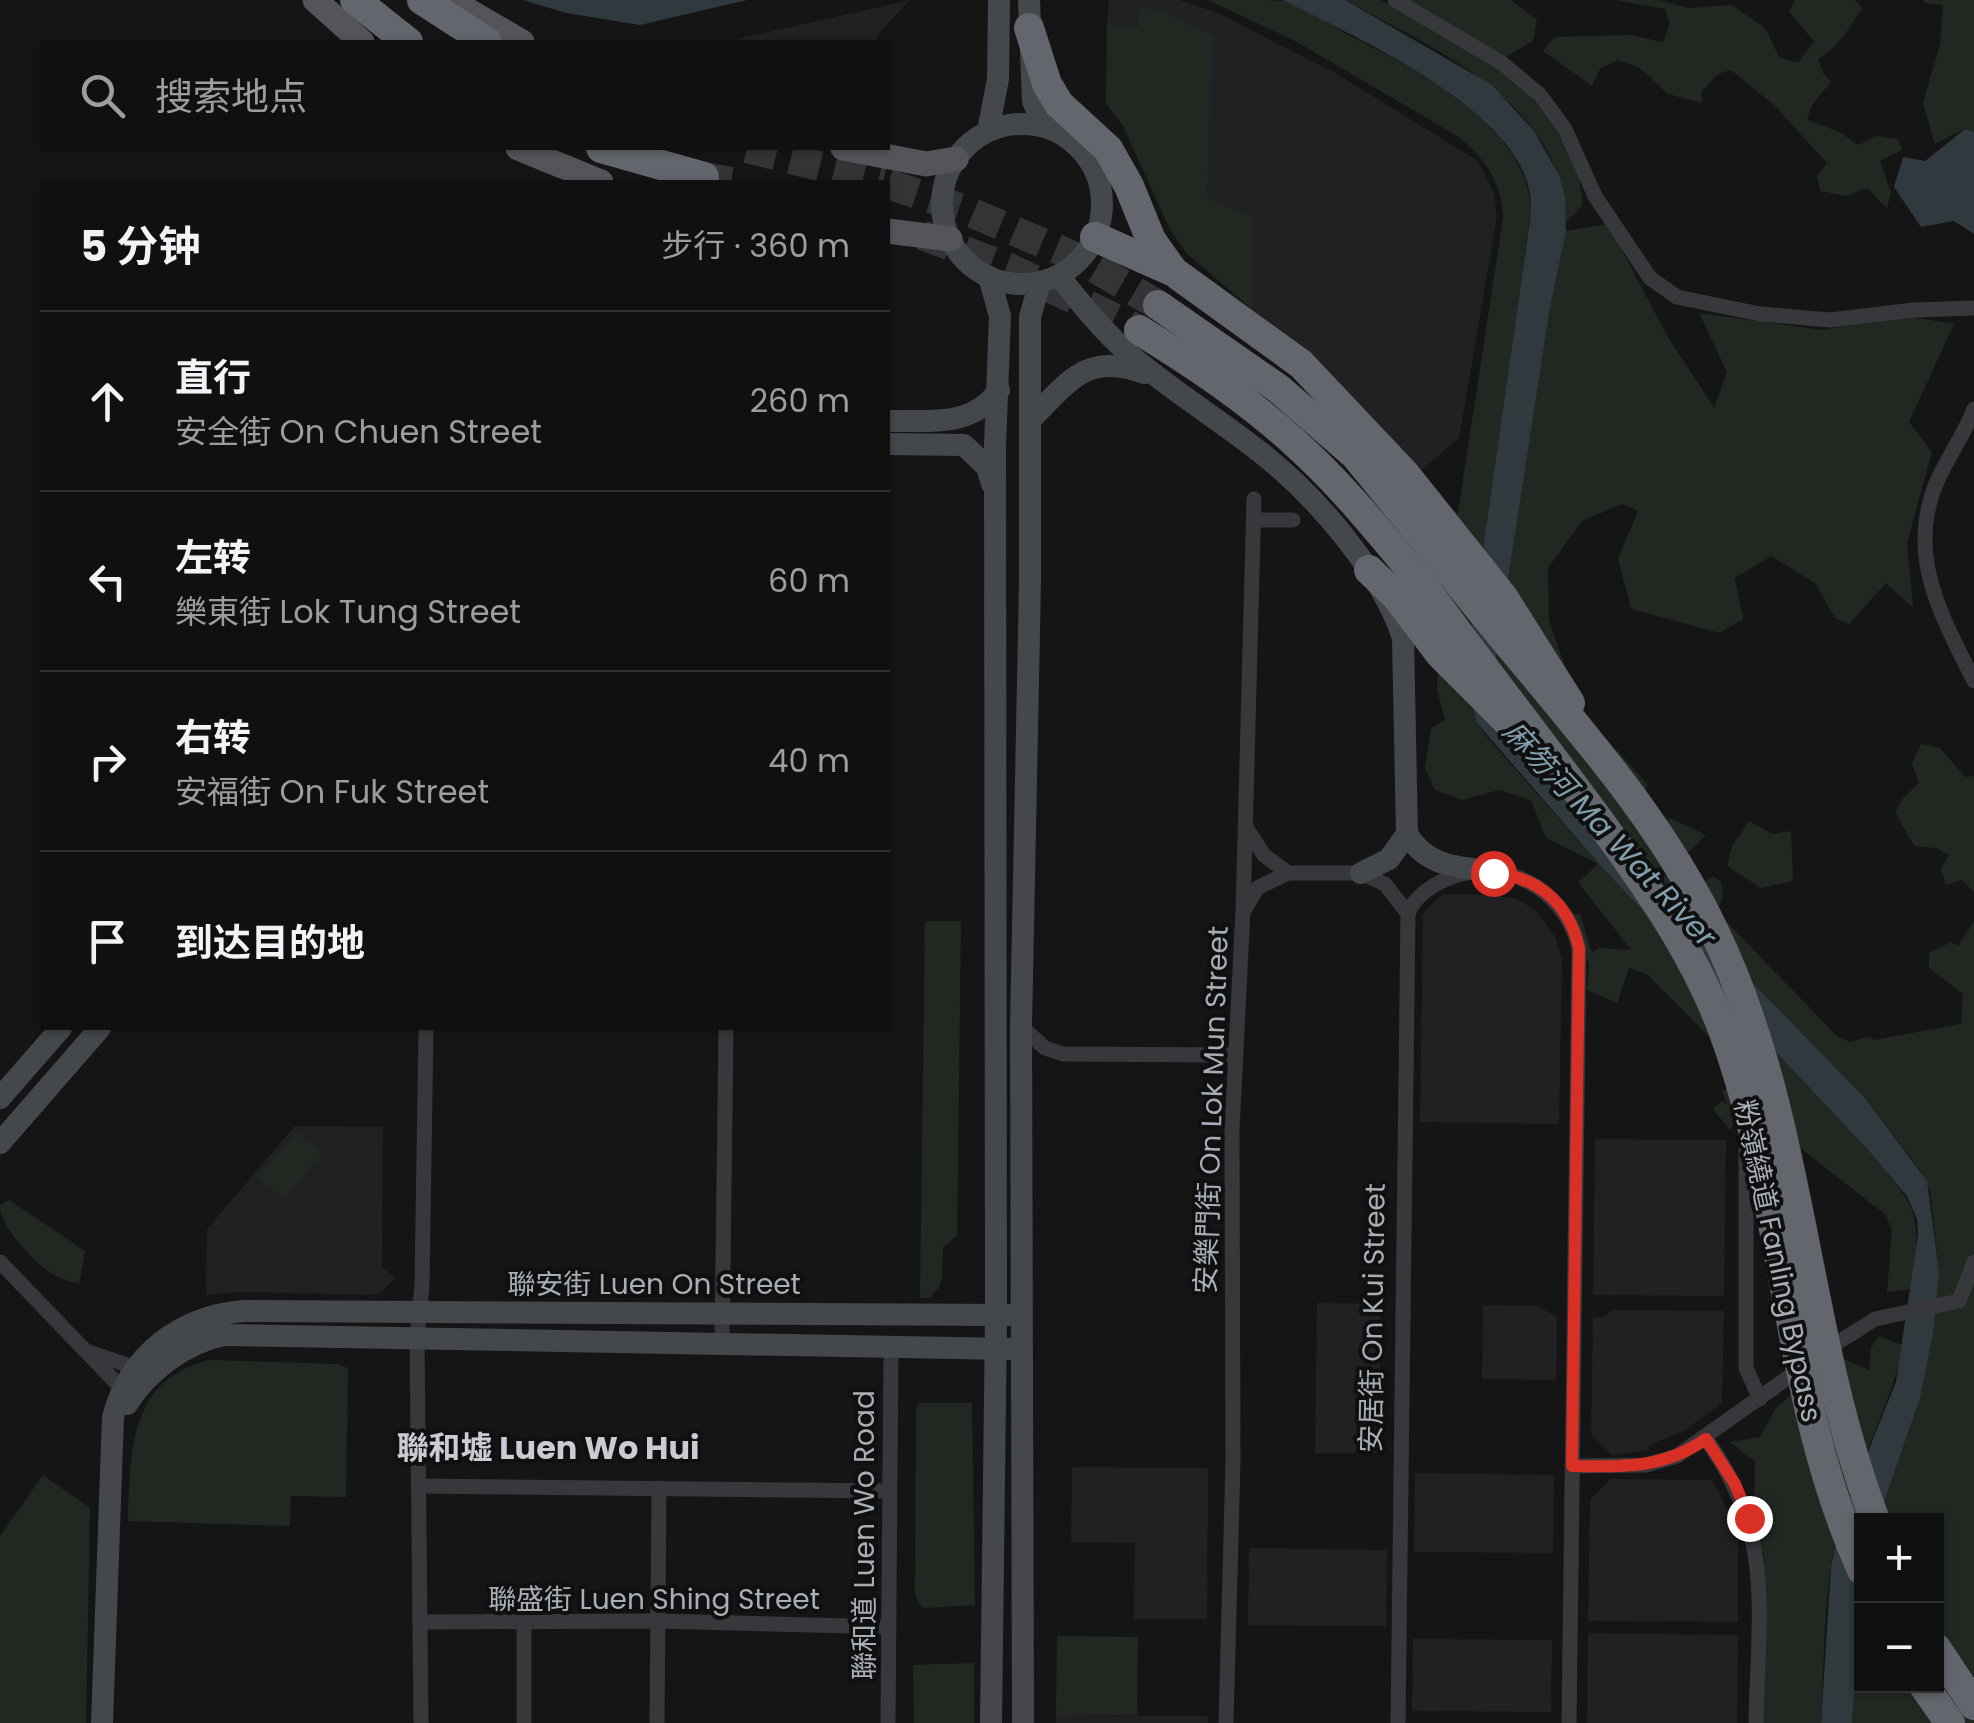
<!DOCTYPE html>
<html lang="zh">
<meta charset="utf-8">
<style>
body{margin:0;font-family:Poppins,"Noto Sans SC",sans-serif;background:#191919;color:#f1f3f6}
.controls{position:absolute;right:30px;bottom:30px;display:grid;overflow:hidden;border-radius:0px;box-shadow:0 2px 8px #0004}
.controls button{width:90px;height:90px;display:grid;place-items:center;padding:0;border:0;border-bottom:2px solid #303030;background:#101010;color:#f1f3f6;font:50px sans-serif}
.stop{position:absolute;width:30px;height:30px;margin:-22px;border:8px solid #d93025;border-radius:50%;background:#fff}
.stop.end{background:#d93025;border-color:#fff;box-shadow:0 2px 10px #0008}
.list{margin:0;padding:0;list-style:none}
h2{display:flex;justify-content:space-between;align-items:center;height:130px;margin:0;padding:0 40px;font-size:42px}
h2 small{font-size:32px;font-weight:400;color:#9c9d9f}
.list li{display:grid;grid-template-columns:65px 1fr auto;gap:30px;align-items:center;box-sizing:border-box;height:180px;padding:0 40px;border-top:2px solid #303030}
.list b{display:block;font-size:38px;white-space:nowrap}
.list p{margin:0;font-size:32px;white-space:nowrap;color:#9c9d9f}
.list em{font-size:32px;font-style:normal;color:#9c9d9f}
.icon{flex:none;width:55px;height:55px;fill:none;stroke:currentColor;stroke-width:2;stroke-linecap:round;stroke-linejoin:round}
.map{position:relative;flex:none;width:1974px;height:1723px;overflow:hidden}
.search{position:absolute;background:#101010;box-shadow:0 2px 8px #0004;left:40px;top:40px;width:850px;height:110px;display:flex;align-items:center;gap:25px;box-sizing:border-box;padding:0 35px;border-radius:0px;color:#9c9d9f;font-size:38px}
.panel{position:absolute;background:#101010;box-shadow:0 2px 8px #0004;left:40px;top:180px;width:850px;height:850px;border-radius:0px}
.map>svg:first-child{display:block}
.built{fill:#212123}
.green{fill:#212822}
.water{fill:#2f393e}
.lines{fill:none;stroke-linecap:round;stroke-linejoin:round}
.highway-tunnel{stroke:#323436;stroke-width:30;stroke-dasharray:30 15;stroke-linecap:butt}
.street{stroke:#36383b;stroke-width:15}
.secondary{stroke:#44474b;stroke-width:22}
.primary{stroke:#53555a;stroke-width:25}
.highway{stroke:#63666c;stroke-width:30}
.highway-bridge{stroke:#63666c;stroke-width:30}
.route{stroke:#d93025;stroke-width:12}
.labels{text-anchor:middle;dominant-baseline:central;stroke-width:8;stroke-linejoin:round;paint-order:stroke}
.street-label{font-size:28px;fill:#a8aeb5;stroke:#101011}
.water-label{font-size:30px;font-style:italic;fill:#829ead;stroke:#101011}
.quarter-label{font-size:32px;font-weight:bold;fill:#c9ccd2;stroke:#101011}
</style>
<div class="map">
<svg width="1974" height="1723" viewBox="0 0 1974 1723">
<rect width="100%" height="100%" fill="#151516"/>
<!-- built -->
<g class="built">
<polygon points="910,0 881,31 875,42 724,42"/>
<polygon points="1109,0 1180,0 1216,12 1337,74 1478,161 1494,193 1497,217 1459,438 1416,475 1308,358 1253,310 1254,218 1207,197 1212,35 1162,11 1141,6 1138,28 1107,23"/>
<polygon points="1442,894 1492,895 1517,899 1535,910 1555,936 1562,960 1559,1124 1420,1122 1423,913"/>
<polygon points="295,1126 383,1127 382,1267 395,1278 380,1293 369,1295 240,1292 206,1295 207,1229"/>
<polygon points="1595,1139 1726,1140 1724,1296 1593,1295"/>
<polygon points="1317,1303 1381,1304 1379,1453 1315,1453"/>
<polygon points="1483,1305 1538,1306 1557,1317 1556,1380 1482,1379"/>
<polygon points="1612,1310 1724,1311 1722,1403 1684,1431 1649,1445 1649,1450 1612,1455 1591,1434 1593,1317 1604,1317"/>
<polygon points="1072,1467 1208,1468 1207,1619 1134,1619 1135,1543 1071,1542"/>
<polygon points="1415,1473 1554,1475 1553,1553 1414,1552"/>
<polygon points="1611,1479 1712,1480 1730,1513 1738,1539 1738,1622 1588,1621 1590,1500"/>
<polygon points="1249,1548 1387,1550 1386,1626 1248,1625"/>
<polygon points="1588,1633 1738,1635 1737,1723 1587,1723"/>
<polygon points="1413,1639 1552,1640 1551,1712 1412,1711"/>
<polygon points="1056,1715 1208,1716 1208,1723 1056,1723"/>
</g>
<!-- green -->
<g class="green">
<path d="M 1208,0 C 1229,0 1265,0 1284,1 C 1305,6 1327,23 1345,33 C 1413,68 1526,122 1531,209 L 1493,486 L 1470,696 L 1477,723 L 1487,737 L 1599,864 L 1868,1150 C 1920,1212 1921,1208 1912,1289 L 1887,1292 L 1892,1231 L 1886,1215 L 1745,1105 L 1730,1130 L 1713,1109 L 1722,1101 L 1727,1103 L 1722,1091 L 1738,1083 L 1728,1056 L 1648,975 L 1629,968 L 1617,1003 L 1587,990 L 1589,964 L 1568,916 L 1580,913 L 1592,953 L 1598,948 L 1631,950 L 1578,882 L 1598,864 L 1546,838 L 1531,800 L 1499,790 L 1462,800 L 1435,790 L 1425,768 L 1431,728 L 1445,720 L 1437,690 L 1440,630 L 1503,218 C 1502,183 1484,156 1457,136 L 1297,42 Z"/>
<path d="M 1345,0 L 1380,0 L 1439,31 L 1388,0 L 1511,0 L 1537,20 L 1533,41 L 1497,62 L 1522,84 L 1576,157 L 1583,205 L 1566,222 C 1562,101 1436,50 1345,0 Z"/>
<path d="M 1616,0 L 1658,0 L 1689,8 L 1732,5 L 1765,28 L 1779,57 L 1798,63 L 1814,41 L 1789,12 L 1795,0 L 1855,0 L 1862,8 C 1849,29 1840,45 1818,59 L 1823,73 L 1831,82 L 1812,105 L 1807,120 L 1840,132 L 1858,145 L 1876,136 L 1898,139 L 1902,150 L 1880,161 L 1891,192 L 1887,208 L 1867,188 L 1847,196 L 1820,191 L 1817,176 L 1827,163 L 1774,105 L 1731,70 L 1718,74 L 1701,92 L 1702,103 L 1668,94 L 1640,68 L 1618,60 L 1600,69 L 1592,86 L 1543,51 L 1554,37 L 1630,35 L 1663,42 L 1670,23 L 1665,9 Z"/>
<polygon points="1923,0 1974,0 1974,132 1964,129 1935,144 1923,103 1940,44 1943,5 1924,3"/>
<polygon points="1140,6 1162,11 1213,35 1207,197 1254,218 1253,310 1186,253 1170,230 1123,126 1106,103 1107,23 1138,28"/>
<polygon points="1608,224 1668,337 1714,408 1727,372 1699,313 1822,330 1905,316 1954,324 1909,422 1932,452 1907,543 1913,608 1886,583 1849,624 1835,618 1816,584 1771,556 1735,578 1743,619 1720,633 1631,609 1618,558 1638,511 1622,504 1582,521 1548,568 1549,620 1564,664 1576,730 1618,751 1647,784 1642,838 1670,818 1706,835 1676,864 1701,885 1713,876 1721,882 1723,897 1717,912 1837,1036 1850,1042 1869,1037 1874,1040 1961,1024 1963,994 1929,968 1929,953 1951,942 1958,946 1974,921 1974,1723 1852,1723 1861,1588 1862,1686 1936,1686 1936,1520 1878,1520 1920,1398 1939,1272 1930,1190 1920,1170 1865,1098 1697,925 1697,920 1662,879 1668,873 1659,878 1561,767 1494,672 1549,314 1566,231"/>
<polygon points="1921,744 1940,748 1965,777 1974,776 1974,892 1962,880 1946,885 1941,869 1949,855 1936,848 1914,846 1895,812 1903,798 1919,783 1912,763"/>
<polygon points="1749,821 1772,834 1791,831 1793,881 1761,888 1727,866 1732,847"/>
<polygon points="925,921 961,921 957,1236 943,1247 942,1278 939,1287 930,1298 920,1298"/>
<polygon points="297,1132 322,1154 283,1199 258,1177"/>
<path d="M 9,1200 L 85,1251 L 79,1284 C 69,1281 57,1278 48,1271 C 31,1257 0,1228 0,1205 Z"/>
<path d="M 1878,1336 L 1903,1345 C 1891,1406 1860,1459 1842,1518 C 1822,1583 1825,1655 1821,1723 L 1761,1723 L 1764,1554 L 1754,1538 L 1755,1462 L 1730,1442 L 1760,1437 L 1775,1409 L 1834,1355 L 1869,1370 L 1871,1348 Z"/>
<path d="M 208,1360 L 338,1364 L 348,1368 L 346,1497 L 291,1496 L 290,1526 L 128,1521 C 131,1452 127,1382 208,1360 Z"/>
<polygon points="920,1403 972,1403 975,1605 924,1608 918,1603 915,1593 916,1408"/>
<polygon points="43,1475 90,1508 86,1723 0,1723 0,1536"/>
<polygon points="1057,1636 1138,1637 1137,1715 1056,1715"/>
<polygon points="974,1663 974,1723 914,1723 913,1665"/>
</g>
<!-- water -->
<g class="water">
<polygon points="523,0 747,0 640,25 566,13"/>
<path d="M 1283,0 L 1345,0 L 1492,85 L 1534,131 L 1559,175 L 1565,197 L 1566,231 L 1549,314 L 1494,672 L 1651,878 L 1865,1098 L 1927,1181 L 1939,1272 L 1933,1333 L 1920,1398 L 1878,1520 L 1862,1520 L 1862,1588 L 1852,1723 L 1821,1723 L 1831,1567 L 1841,1519 L 1896,1382 L 1918,1235 L 1917,1219 L 1907,1196 L 1868,1150 L 1599,864 L 1477,723 L 1470,696 L 1472,628 L 1529,227 C 1531,215 1532,201 1529,189 C 1511,105 1354,37 1283,0 Z"/>
<polygon points="1965,129 1974,132 1974,234 1954,221 1921,227 1894,187 1903,157 1925,161"/>
</g>
<g class="lines">
<!-- highway-tunnel -->
<g class="highway-tunnel">
<polyline points="747,148 883,182"/>
<polyline points="704,177 731,182"/>
<polyline points="888,184 963,209 1078,258 1158,305"/>
<polyline points="922,235 1007,267 1139,330"/>
</g>
<!-- street -->
<g class="street">
<polyline points="1395,0 1502,63 1540,95 1565,129 1595,196 1650,278 1677,297 1760,314 1830,320 1914,310 1974,308"/>
<path d="M 1974,409 C 1965,433 1950,454 1939,477 C 1904,552 1941,615 1974,681"/>
<polyline points="1253,520 1293,520"/>
<polyline points="1245,826 1264,855 1288,873"/>
<polyline points="1245,909 1257,888 1288,873 1361,873 1385,884 1408,914"/>
<polyline points="1021,1026 1045,1048 1063,1054 1234,1055"/>
<polyline points="1746,1151 1746,1368 1760,1399"/>
<polyline points="0,1262 128,1395"/>
<polyline points="722,1343 726,1028"/>
<polyline points="1826,1350 1875,1319 1959,1301 1974,1262"/>
<polyline points="89,1352 142,1370"/>
<path d="M 1706,1439 C 1775,1535 1758,1612 1756,1723"/>
<polyline points="1572,1466 1646,1465 1677,1456 1803,1367"/>
<polyline points="419,1486 889,1491"/>
<polyline points="420,1622 658,1621 889,1627"/>
<polyline points="421,1723 417,1338 422,1285 426,1028"/>
<polyline points="524,1723 524,1623"/>
<polyline points="657,1723 659,1488"/>
<polyline points="888,1723 891,1348"/>
<polyline points="1226,1723 1233,1461 1232,1130 1243,911 1254,499"/>
<path d="M 1398,1723 L 1408,914 C 1413,899 1427,889 1440,882 C 1498,853 1565,886 1579,948 L 1569,1723"/>
</g>
<!-- secondary -->
<g class="secondary">
<polyline points="1029,0 1033,101 1043,126"/>
<circle cx="1022" cy="204" r="80"/>
<polyline points="988,131 998,79 999,0"/>
<path d="M 1059,276 C 1081,304 1103,331 1130,355 C 1171,390 1217,418 1260,452 C 1315,495 1381,571 1403,638 L 1407,834 L 1389,859 L 1361,873"/>
<polyline points="989,277 1000,316 995,446 996,1316 991,1723"/>
<path d="M 1030,420 C 1068,383 1086,351 1144,373"/>
<path d="M 888,421 C 929,420 972,428 999,390"/>
<polyline points="888,444 964,445 987,467 992,484"/>
<path d="M 1407,834 C 1425,863 1448,866 1480,870"/>
<polyline points="0,1098 61,1028"/>
<polyline points="0,1143 100,1028"/>
<path d="M 127,1404 C 148,1371 185,1343 224,1335 L 1009,1349"/>
<path d="M 102,1723 L 113,1417 C 130,1354 181,1316 244,1311 L 1008,1315"/>
<polyline points="1023,1723 1021,1026 1030,582 1030,317 1040,282"/>
</g>
<!-- primary -->
<g class="primary">
<polyline points="315,0 362,42"/>
<polyline points="450,0 522,42"/>
<polyline points="518,148 601,182"/>
<polyline points="843,148 926,164 956,159"/>
<polyline points="888,231 950,239"/>
</g>
<!-- highway -->
<g class="highway">
<polyline points="355,0 408,42"/>
<polyline points="422,0 487,42"/>
<polyline points="1029,28 1047,84 1059,104 1108,149 1129,186 1151,240 1173,271"/>
<polyline points="601,148 704,177"/>
<polyline points="1095,237 1174,272 1301,364 1405,474 1503,597 1570,703"/>
<polyline points="1158,305 1279,389 1355,455 1441,560"/>
<path d="M 1139,330 C 1194,364 1247,399 1295,443 C 1342,485 1380,533 1420,581"/>
<polyline points="1369,570 1397,597 1440,654 1530,744"/>
<polyline points="1936,1648 1974,1705"/>
<polyline points="1924,1686 1950,1723"/>
</g>
<!-- highway-bridge -->
<g class="highway-bridge">
<path d="M 1441,560 C 1534,683 1647,791 1714,931 C 1804,1117 1802,1329 1875,1520"/>
<path d="M 1420,581 C 1480,665 1545,746 1606,830 C 1654,896 1700,963 1727,1041 C 1787,1213 1786,1402 1862,1570"/>
</g>
</g>
<g class="lines">
<!-- route -->
<path class="route" d="M 1493,873 C 1539,877 1569,904 1579,948 L 1572,1466 C 1622,1467 1663,1469 1706,1439 L 1735,1484 L 1749,1518"/>
</g>
<g class="labels">
<!-- street labels -->
<g class="street-label">
<text transform="translate(1212 1110) rotate(-88)">安樂門街 On Lok Mun Street</text>
<text transform="translate(1778 1261) rotate(78)">粉嶺繞道 Fanling Bypass</text>
<text x="654" y="1284">聯安街 Luen On Street</text>
<text transform="translate(1373 1318) rotate(-89)">安居街 On Kui Street</text>
<text transform="translate(864 1535) rotate(-90)">聯和道 Luen Wo Road</text>
<text x="654" y="1599">聯盛街 Luen Shing Street</text>
</g>
<!-- water labels -->
<g class="water-label">
<text transform="translate(1610 834) rotate(47)">麻笏河 Ma Wat River</text>
</g>
<!-- quarter labels -->
<g class="quarter-label">
<text x="548" y="1447">聯和墟 Luen Wo Hui</text>
</g>
</g>
</svg>
<div class="controls">
<button>+</button>
<button>−</button>
</div>
<div class="stop" style="left:1493px;top:873px"></div>
<div class="stop end" style="left:1749px;top:1518px"></div>
<div class="search"><svg class="icon" aria-label="search" viewBox="0 0 24 24"><circle cx="10" cy="10" r="6"/><path d="M15 15l6 6"/></svg>搜索地点</div>
<section class="panel">
<h2>5 分钟<small>步行 · 360 m</small></h2>
<ul class="list">
<li><svg class="icon" aria-label="ahead" viewBox="0 0 24 24"><path d="M12 20V5M6 11l6-6 6 6"/></svg><div><b>直行</b><p>安全街 On Chuen Street</p></div><em>260 m</em></li>
<li><svg class="icon" aria-label="left" viewBox="0 0 24 24"><path d="M17 20v-9H6M10 6l-5 5 5 5"/></svg><div><b>左转</b><p>樂東街 Lok Tung Street</p></div><em>60 m</em></li>
<li><svg class="icon" aria-label="right" viewBox="0 0 24 24"><path d="M7 20v-9h11M14 6l5 5-5 5"/></svg><div><b>右转</b><p>安福街 On Fuk Street</p></div><em>40 m</em></li>
<li><svg class="icon" aria-label="arrive" viewBox="0 0 24 24"><path d="M6 21V4h12l-3 4 3 4H6"/></svg><div><b>到达目的地</b></div></li>
</ul>
</section>
</div>
